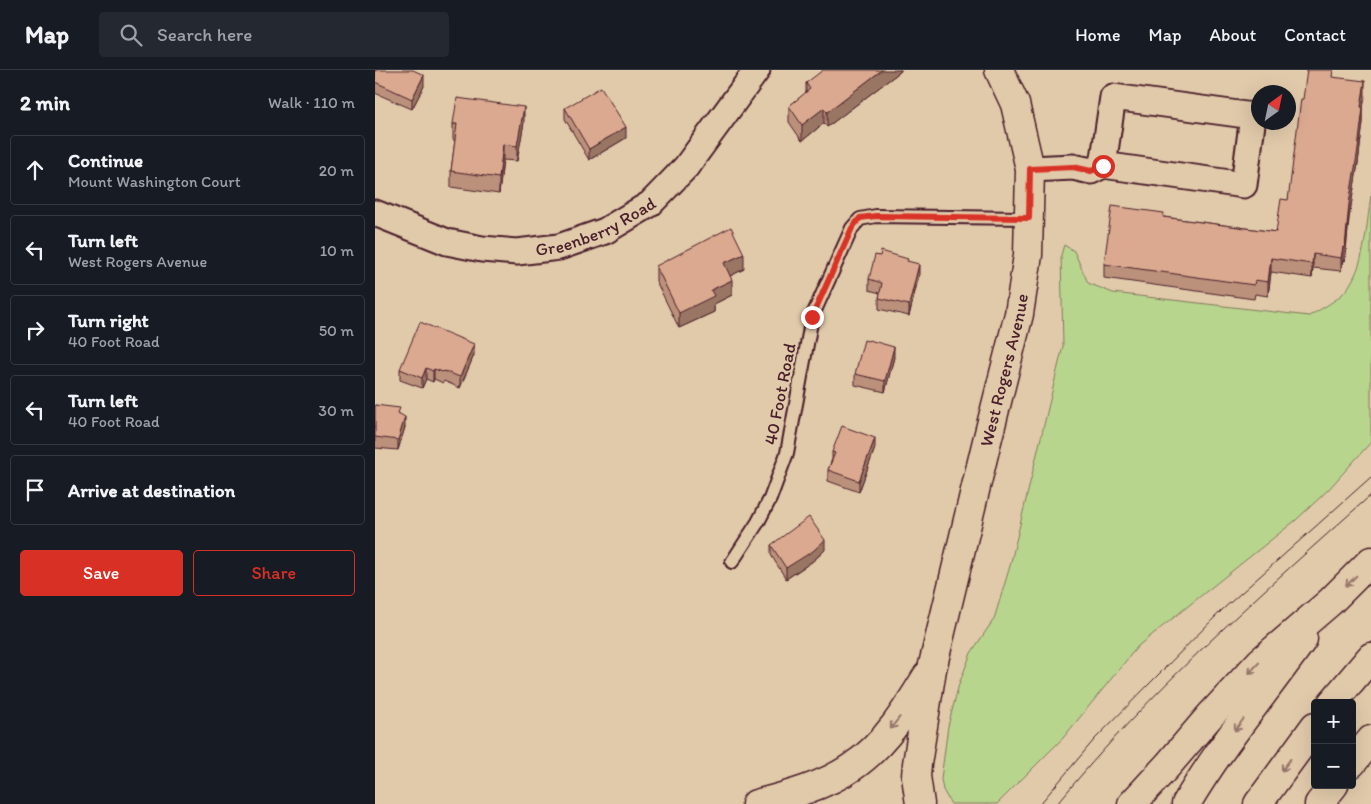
<!DOCTYPE html>
<meta charset="utf-8">
<style>
body{margin:0;font-family:Itim,sans-serif;background:#242831;color:#f1f3f6}
.controls{position:absolute;right:15px;bottom:15px;display:grid;overflow:hidden;border-radius:5px;box-shadow:0 5px 20px #0002}
.controls button{width:45px;height:45px;display:grid;place-items:center;padding:0;border:0;border-bottom:1px solid #363941;background:#171b24;color:#f1f3f6;font:25px sans-serif}
.compass{position:absolute;left:876px;top:15px;width:45px;height:45px;border-radius:50%;background:#171b24;box-shadow:0 5px 20px #0002;rotate:33deg}
.stop{position:absolute;width:15px;height:15px;margin:-11px;border:4px solid #d93025;border-radius:50%;background:#fff}
.stop.end{background:#d93025;border-color:#fff;box-shadow:0 1px 5px #0008}
.list{margin:0;padding:0;list-style:none}
h2{display:flex;justify-content:space-between;align-items:center;height:65px;margin:0;padding:0 20px;font-size:21px}
h2 small{font-size:16px;font-weight:400;color:#9ea1a6}
.list li{display:grid;grid-template-columns:32px 1fr auto;gap:15px;align-items:center;box-sizing:border-box;height:70px;margin:0 10px 10px;padding:0 10px;border:1px solid #363941;border-radius:5px}
.list b{display:block;font-size:19px;white-space:nowrap}
.list p{margin:0;font-size:16px;white-space:nowrap;color:#9ea1a6}
.list em{font-size:16px;font-style:normal;color:#9ea1a6}
.actions{display:flex;gap:10px;padding:15px 20px}
.actions a{flex:1;padding:11px 0;border:1px solid #d93025;border-radius:5px;text-align:center;font-size:18px;color:#d93025}
.actions .main{background:#d93025;color:#fff}
.icon{flex:none;width:28px;height:28px;fill:none;stroke:currentColor;stroke-width:2;stroke-linecap:round;stroke-linejoin:round}
.map{position:relative;flex:none;width:996px;height:734px;overflow:hidden}
header{display:flex;align-items:center;gap:30px;box-sizing:border-box;height:70px;padding:0 25px;background:#171b24;border-bottom:1px solid #363941}
header strong{font-size:24px}
nav{display:flex;gap:28px;margin-inline-start:auto;font-size:18px}
.search{width:350px;height:45px;background:#242831;display:flex;align-items:center;gap:12px;box-sizing:border-box;padding:0 18px;border-radius:5px;color:#9ea1a6;font-size:19px}
main{display:flex}
aside{flex:1;background:#171b24}
.map>svg:first-child{display:block}
.green{fill:#b7d58d;stroke:#807a5c}
.lines{fill:none;stroke-linecap:round;stroke-linejoin:round}
.service-casing{stroke:#4a1f2b;stroke-width:16}
.minor-casing{stroke:#4a1f2b;stroke-width:29}
.tertiary-casing{stroke:#4a1f2b;stroke-width:31}
.motorway-casing{stroke:#4a1f2b;stroke-width:31}
.service{stroke:#e1caaa;stroke-width:12}
.minor{stroke:#e1caaa;stroke-width:25}
.tertiary{stroke:#e1caaa;stroke-width:28}
.motorway{stroke:#e1caaa;stroke-width:28}
.tram{stroke:#4a1f2b;stroke-width:1}
.wall{fill:#bb917b;stroke:#4a1f2b}
.shaded-wall{fill:#997664;stroke:#4a1f2b}
.building{fill:#daa98f;stroke:#4a1f2b}
.oneway{stroke:#96746a}
.route{stroke:#d93025;stroke-width:6}
.labels{text-anchor:middle;dominant-baseline:central;stroke-width:4.5;stroke-linejoin:round;paint-order:stroke}
.street-label{font-size:18px;fill:#4a1f2b;stroke:#e1caaa}
</style>
<header>
<strong>Map</strong>
<div class="search"><svg class="icon" aria-label="search" viewBox="0 0 24 24"><circle cx="10" cy="10" r="6"/><path d="M15 15l6 6"/></svg>Search here</div>
<nav><a>Home</a><a>Map</a><a>About</a><a>Contact</a></nav>
</header>
<main>
<aside>
<h2>2 min<small>Walk · 110 m</small></h2>
<ul class="list">
<li><svg class="icon" aria-label="ahead" viewBox="0 0 24 24"><path d="M12 20V5M6 11l6-6 6 6"/></svg><div><b>Continue</b><p>Mount Washington Court</p></div><em>20 m</em></li>
<li><svg class="icon" aria-label="left" viewBox="0 0 24 24"><path d="M17 20v-9H6M10 6l-5 5 5 5"/></svg><div><b>Turn left</b><p>West Rogers Avenue</p></div><em>10 m</em></li>
<li><svg class="icon" aria-label="right" viewBox="0 0 24 24"><path d="M7 20v-9h11M14 6l5 5-5 5"/></svg><div><b>Turn right</b><p>40 Foot Road</p></div><em>50 m</em></li>
<li><svg class="icon" aria-label="left" viewBox="0 0 24 24"><path d="M17 20v-9H6M10 6l-5 5 5 5"/></svg><div><b>Turn left</b><p>40 Foot Road</p></div><em>30 m</em></li>
<li><svg class="icon" aria-label="arrive" viewBox="0 0 24 24"><path d="M6 21V4h12l-3 4 3 4H6"/></svg><div><b>Arrive at destination</b></div></li>
</ul>
<div class="actions"><a class="main">Save</a><a>Share</a></div>
</aside>
<div class="map">
<svg width="996" height="734" viewBox="0 0 996 734">
<rect width="100%" height="100%" fill="#e1caaa"/>
<filter id="ink" filterUnits="userSpaceOnUse"><feTurbulence type="fractalNoise" baseFrequency=".02" numOctaves="2"/><feDisplacementMap in="SourceGraphic" scale="10" xChannelSelector="R" yChannelSelector="G"/><feConvolveMatrix kernelMatrix="1 2 1 2 8 2 1 2 1" color-interpolation-filters="sRGB"/></filter>
<g filter="url(#ink)">
<!-- green -->
<path class="green" d="M 996,126 L 996,372 L 953,420 L 921,450 L 763,576 L 688,668 L 622,734 L 576,734 L 568,720 L 566,709 L 573,656 L 584,614 L 596,583 L 619,549 L 635,496 L 688,276 L 686,185 L 689,175 L 699,181 L 713,213 L 738,223 L 934,246 C 946,239 967,228 974,216 C 991,190 991,156 996,126 Z"/>
<g class="lines">
<!-- service casing -->
<g class="service-casing">
<polyline id="service" points="357,492 383,452 395,429 412,383 437,247 477,158 485,149 501,146 654,148"/>
</g>
<!-- minor casing -->
<g class="minor-casing">
<g id="minor">
<polyline points="655,99 698,97 716,101 728,95 869,115 878,46 738,27 728,95"/>
<path id="s1" d="M 0,143 L 72,172 L 107,179 L 142,182 L 184,177 L 230,161 L 275,134 L 311,97 L 382,0"/>
</g>
</g>
<!-- tertiary casing -->
<g class="tertiary-casing">
<g id="tertiary">
<path d="M 381,734 C 412,726 450,716 477,697 C 510,675 532,639 552,606"/>
<path id="s2" d="M 545,734 L 541,706 L 542,694 L 557,599 L 611,375 L 644,244 L 653,185 L 655,99 L 640,34 L 624,0"/>
</g>
</g>
<!-- motorway casing -->
<g class="motorway-casing">
<g id="motorway">
<polyline points="957,633 996,587"/>
<polyline points="977,693 996,670"/>
<polyline points="757,734 793,695 834,647 885,592 955,532 996,491"/>
<path d="M 811,734 C 845,676 889,624 928,569"/>
<polyline points="883,734 940,656"/>
<polyline points="944,734 959,715"/>
</g>
</g>
<!-- service -->
<use href="#service" class="service"/>
<!-- minor -->
<use href="#minor" class="minor"/>
<!-- tertiary -->
<use href="#tertiary" class="tertiary"/>
<!-- motorway -->
<use href="#motorway" class="motorway"/>
<!-- tram -->
<g class="tram">
<polyline points="665,734 719,670 847,540 996,407"/>
<path d="M 682,734 C 775,620 886,523 996,425"/>
</g>
</g>
<!-- wall -->
<g class="wall">
<polygon points="0,0 49,16 37,39 0,23"/>
<polygon points="526,0 526,1 452,57 449,53 427,71 414,52 414,36 431,23 431,13"/>
<polygon points="959,7 990,25 988,38 988,52 983,93 974,148 970,191 968,190 966,201 938,198 937,208 896,202 893,226 880,224 879,229 729,208 729,194 789,147 901,162"/>
<polygon points="190,38 251,68 214,90 190,49"/>
<polygon points="149,52 142,91 128,90 124,124 76,117 76,101 80,70 78,70 78,54"/>
<polygon points="533,191 544,205 534,246 504,239 504,228 505,223 494,220 494,209"/>
<polygon points="281,196 369,199 355,206 357,225 339,234 339,242 304,258 281,211"/>
<polygon points="99,285 85,318 69,311 68,313 59,309 58,312 51,309 47,318 25,310 25,299"/>
<polygon points="519,287 510,322 480,315 480,304"/>
<polygon points="0,335 25,344 30,357 23,380 0,378"/>
<polygon points="500,378 484,422 453,411 453,400 457,389 457,382"/>
<polygon points="396,475 450,480 438,491 411,509 396,485"/>
</g>
<!-- shaded-wall -->
<g class="shaded-wall">
<polygon points="507,0 526,0 526,1 452,57 452,42"/>
<polygon points="49,5 49,16 37,39 37,29"/>
<polygon points="990,11 990,25 986,51 986,37"/>
<polygon points="149,37 149,52 142,91 142,76"/>
<polygon points="449,38 449,53 427,71 427,55"/>
<polygon points="988,38 988,52 983,93 974,148 970,191 970,177 974,134"/>
<polygon points="251,57 251,68 214,90 214,79"/>
<polygon points="128,74 128,90 124,124 124,108"/>
<polygon points="968,177 968,190 966,201 966,188"/>
<polygon points="369,184 369,199 349,209 349,193"/>
<polygon points="938,184 938,198 937,208 937,194"/>
<polygon points="896,188 896,202 893,226 893,212"/>
<polygon points="544,194 544,205 534,246 534,235"/>
<polygon points="357,210 357,225 339,234 339,242 304,258 304,243 336,220"/>
<polygon points="99,274 99,285 85,318 85,307"/>
<polygon points="519,277 519,287 510,322 510,311"/>
<polygon points="51,298 51,309 47,318 47,308"/>
<polygon points="59,299 59,309 58,312 58,301"/>
<polygon points="30,347 30,357 23,380 23,370"/>
<polygon points="500,368 500,378 484,422 484,411"/>
<polygon points="450,470 450,480 438,491 411,509 411,498"/>
</g>
<!-- building -->
<g class="building">
<polygon points="0,0 38,0 49,5 37,29 0,12"/>
<polygon points="448,0 507,0 452,42 449,38 427,55 414,36 435,19 431,13"/>
<polygon points="932,0 958,0 957,7 990,11 986,37 988,38 983,79 974,134 970,177 968,177 966,188 938,184 937,194 896,188 893,212 880,210 879,215 729,194 737,136 789,143 788,147 901,162 906,129 913,130 926,29 928,29"/>
<polygon points="226,17 251,57 214,79 190,38"/>
<polygon points="82,28 149,37 142,76 128,74 124,108 76,101 82,54 78,54"/>
<polygon points="356,157 369,184 349,193 357,210 336,220 339,226 304,243 281,196"/>
<polygon points="506,181 533,189 532,191 544,194 534,235 504,228 507,213 494,209 500,185 505,186"/>
<polygon points="45,252 99,274 85,307 69,301 68,302 59,299 58,301 51,298 47,308 25,299"/>
<polygon points="489,270 493,271 494,270 519,277 510,311 480,304"/>
<polygon points="0,335 25,338 23,343 30,347 23,370 0,367"/>
<polygon points="467,356 500,368 484,411 453,400 460,383 457,382"/>
<polygon points="434,447 450,470 438,481 411,498 396,475"/>
</g>
<!-- one-way arrows -->
<defs><path id="oneway-shaft" d="M-6 0H5M1.5-3L5.5 0L1.5 3" fill="none" stroke-width="1.6" stroke-linecap="round" stroke-linejoin="round" transform="scale(1.25)"/></defs>
<g class="oneway">
<use href="#oneway-shaft" transform="translate(976 511) rotate(135)"/>
<use href="#oneway-shaft" transform="translate(879 598) rotate(133)"/>
<use href="#oneway-shaft" transform="translate(520 653) rotate(128)"/>
<use href="#oneway-shaft" transform="translate(864 655) rotate(127)"/>
<use href="#oneway-shaft" transform="translate(911 695) rotate(126)"/>
</g>
</g>
<g class="lines" filter="url(#ink)">
<!-- route -->
<polyline class="route" points="437,247 477,158 485,148 501,146 654,148 655,99 698,97 716,101 728,96"/>
</g>
<g class="labels">
<!-- street labels -->
<g class="street-label">
<text stroke="none"><textPath href="#s1" startOffset="232">Greenberry Road</textPath></text>
<text stroke="none"><textPath href="#s2" startOffset="444">West Rogers Avenue</textPath></text>
<text transform="translate(405 324) rotate(-79)">40 Foot Road</text>
</g>
</g>
</svg>
<div class="controls">
<button>+</button>
<button>−</button>
</div>
<svg class="compass" viewBox="-18 -18 36 36"><path d="M0-13l5 13h-10z" fill="#e53935"/><path d="M0 13l5-13h-10z" fill="#9ea1a6"/></svg>
<div class="stop" style="left:728px;top:96px"></div>
<div class="stop end" style="left:437px;top:247px"></div>
</div>
</main>
